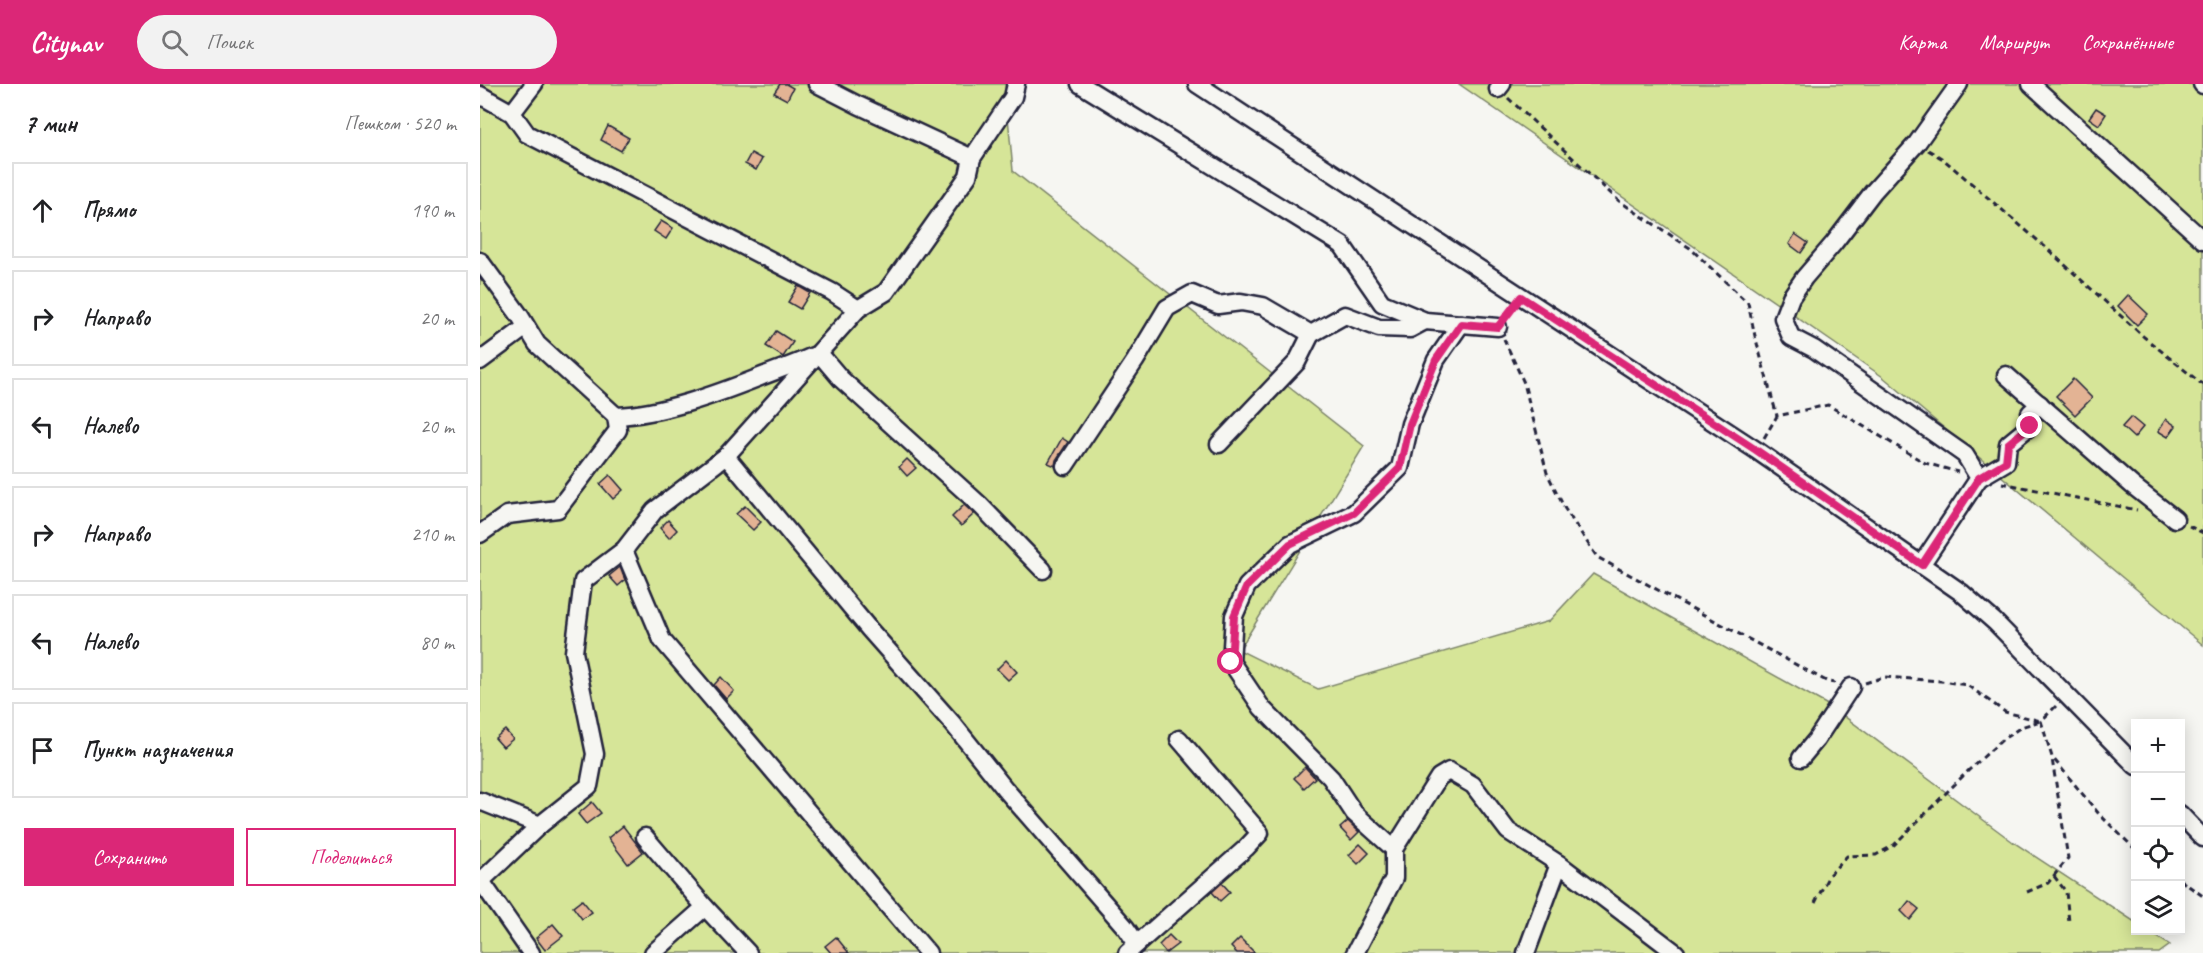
<!DOCTYPE html>
<html lang="ru">
<meta charset="utf-8">
<style>
body{margin:0;font-family:Caveat,sans-serif;background:#f2f2f2;color:#202124}
.controls{position:absolute;right:18px;bottom:18px;display:grid;overflow:hidden;border-radius:0px;box-shadow:0 3px 15px #0003}
.controls button{width:54px;height:54px;display:grid;place-items:center;padding:0;border:0;border-bottom:2px solid #e0e0e0;background:#fff;color:#202124;font:30px sans-serif}
.stop{position:absolute;width:18px;height:18px;margin:-14px;border:4px solid #db2777;border-radius:50%;background:#fff}
.stop.end{background:#db2777;border-color:#fff;box-shadow:0 2px 6px #0008}
.list{margin:0;padding:0;list-style:none}
h2{display:flex;justify-content:space-between;align-items:center;height:78px;margin:0;padding:0 24px;font-size:26px}
h2 small{font-size:20px;font-weight:400;color:#757577}
.list li{display:grid;grid-template-columns:39px 1fr auto;gap:18px;align-items:center;box-sizing:border-box;height:96px;margin:0 12px 12px;padding:0 12px;border:2px solid #e0e0e0;border-radius:0px}
.list b{display:block;font-size:22px;white-space:nowrap}
.list em{font-size:20px;font-style:normal;color:#757577}
.actions{display:flex;gap:12px;padding:18px 24px}
.actions a{flex:1;padding:14px 0;border:2px solid #db2777;border-radius:0px;text-align:center;font-size:21px;color:#db2777}
.actions .main{background:#db2777;color:#fff}
.icon{flex:none;width:33px;height:33px;fill:none;stroke:currentColor;stroke-width:2;stroke-linecap:round;stroke-linejoin:round}
.map{position:relative;flex:none;width:1723px;height:869px;overflow:hidden}
header{display:flex;align-items:center;gap:36px;box-sizing:border-box;height:84px;padding:0 30px;background:#db2777;color:#fff}
header strong{font-size:28px}
nav{display:flex;gap:33px;margin-inline-start:auto;font-size:21px}
.search{width:420px;height:54px;background:#f2f2f2;display:flex;align-items:center;gap:15px;box-sizing:border-box;padding:0 21px;border-radius:33px;color:#757577;font-size:22px}
main{display:flex}
aside{flex:1;background:#fff}
.map>svg:first-child{display:block}
.green{fill:#d6e598;stroke:#7c846a;stroke-width:1.5}
.building{fill:#e3b394;stroke:#22223b;stroke-width:1.5}
.lines{fill:none;stroke-linecap:round;stroke-linejoin:round}
.minor-casing{stroke:#22223b;stroke-width:21}
.path{stroke:#22223b;stroke-width:3;stroke-dasharray:6 4.5;stroke-linecap:butt}
.minor{stroke:#f6f6f2;stroke-width:16}
.route{stroke:#db2777;stroke-width:8}
</style>
<header>
<strong>Citynav</strong>
<div class="search"><svg class="icon" aria-label="search" viewBox="0 0 24 24"><circle cx="10" cy="10" r="6"/><path d="M15 15l6 6"/></svg>Поиск</div>
<nav><a>Карта</a><a>Маршрут</a><a>Сохранённые</a></nav>
</header>
<main>
<aside>
<h2>7 мин<small>Пешком · 520 m</small></h2>
<ul class="list">
<li><svg class="icon" aria-label="ahead" viewBox="0 0 24 24"><path d="M12 20V5M6 11l6-6 6 6"/></svg><div><b>Прямо</b></div><em>190 m</em></li>
<li><svg class="icon" aria-label="right" viewBox="0 0 24 24"><path d="M7 20v-9h11M14 6l5 5-5 5"/></svg><div><b>Направо</b></div><em>20 m</em></li>
<li><svg class="icon" aria-label="left" viewBox="0 0 24 24"><path d="M17 20v-9H6M10 6l-5 5 5 5"/></svg><div><b>Налево</b></div><em>20 m</em></li>
<li><svg class="icon" aria-label="right" viewBox="0 0 24 24"><path d="M7 20v-9h11M14 6l5 5-5 5"/></svg><div><b>Направо</b></div><em>210 m</em></li>
<li><svg class="icon" aria-label="left" viewBox="0 0 24 24"><path d="M17 20v-9H6M10 6l-5 5 5 5"/></svg><div><b>Налево</b></div><em>80 m</em></li>
<li><svg class="icon" aria-label="arrive" viewBox="0 0 24 24"><path d="M6 21V4h12l-3 4 3 4H6"/></svg><div><b>Пункт назначения</b></div></li>
</ul>
<div class="actions"><a class="main">Сохранить</a><a>Поделиться</a></div>
</aside>
<div class="map">
<svg width="1723" height="869" viewBox="0 0 1723 869">
<rect width="100%" height="100%" fill="#f6f6f2"/>
<filter id="ink" filterUnits="userSpaceOnUse"><feTurbulence type="fractalNoise" baseFrequency=".0167" numOctaves="2"/><feDisplacementMap in="SourceGraphic" scale="12" xChannelSelector="R" yChannelSelector="G"/><feConvolveMatrix kernelMatrix="1 2 1 2 8 2 1 2 1" color-interpolation-filters="sRGB"/></filter>
<g filter="url(#ink)">
<!-- green -->
<g class="green">
<polygon points="0,0 525,0 533,87 884,362 759,566 838,605 1069,537 1113,490 1353,624 1533,758 1655,838 1656,846 1668,847 1690,861 1679,869 0,869"/>
<polygon points="979,0 1723,0 1723,561 1403,293"/>
</g>
<!-- building -->
<g class="building">
<polygon points="300,0 306,0 313,4 307,16 294,9"/>
<polygon points="1616,24 1626,30 1619,41 1609,34"/>
<polygon points="128,42 149,54 141,67 121,56"/>
<polygon points="271,69 282,75 276,86 265,80"/>
<polygon points="181,137 193,144 186,155 174,147"/>
<polygon points="1315,150 1328,159 1321,169 1309,160"/>
<polygon points="318,202 330,209 320,225 308,218"/>
<polygon points="1648,211 1668,230 1657,241 1638,222"/>
<polygon points="296,247 313,258 303,273 286,262"/>
<polygon points="1593,295 1612,314 1595,331 1576,312"/>
<polygon points="1651,333 1663,343 1654,354 1642,343"/>
<polygon points="1686,335 1696,342 1688,353 1678,347"/>
<polygon points="582,354 588,358 576,376 575,382 568,379"/>
<polygon points="427,375 436,384 427,392 419,383"/>
<polygon points="130,391 143,406 133,415 120,400"/>
<polygon points="484,421 494,430 481,442 472,433"/>
<polygon points="265,422 281,438 273,446 256,430"/>
<polygon points="188,436 197,446 189,454 180,444"/>
<polygon points="140,483 145,496 138,502 129,492"/>
<polygon points="526,576 537,588 528,596 517,585"/>
<polygon points="241,593 254,607 246,615 234,601"/>
<polygon points="25,646 33,655 23,663 15,654"/>
<polygon points="825,683 835,694 824,704 814,694"/>
<polygon points="112,718 121,729 106,740 98,730"/>
<polygon points="868,737 879,748 871,756 860,744"/>
<polygon points="143,742 163,768 148,780 128,754"/>
<polygon points="880,760 889,769 878,780 869,771"/>
<polygon points="742,799 750,808 740,817 732,808"/>
<polygon points="102,816 112,828 102,835 93,823"/>
<polygon points="1429,817 1439,825 1430,836 1421,827"/>
<polygon points="73,840 83,852 65,866 56,854"/>
<polygon points="689,851 698,860 686,869 679,861"/>
<polygon points="356,853 369,869 351,869 345,862"/>
<polygon points="760,854 775,869 757,869 751,863"/>
</g>
<g class="lines">
<!-- minor casing -->
<g class="minor-casing">
<g id="minor">
<polyline points="337,0 378,21 492,74"/>
<polyline points="600,0 862,161 902,219 945,237 1018,243"/>
<polyline points="717,0 1276,366 1482,509 1515,538 1656,682"/>
<polyline points="1551,0 1723,156"/>
<polyline points="1722,0 1723,1"/>
<polyline points="1018,5 1022,0"/>
<polyline points="0,11 32,29 47,50 352,208 378,225"/>
<polyline points="32,29 54,0"/>
<path d="M 0,177 L 40,232 L 57,260 L 136,332 C 183,330 237,310 280,293 C 298,286 315,280 333,272"/>
<polyline points="339,269 361,295 500,421 563,486"/>
<polyline points="0,277 46,243"/>
<polyline points="1526,291 1653,402 1695,435"/>
<polyline points="739,360 817,278 831,250"/>
<polyline points="246,372 389,545 473,640 525,705 646,844 657,860"/>
<polyline points="585,382 655,277 687,224 712,210 738,221 761,218 783,222 831,250 865,231 899,244 930,245 945,237"/>
<polyline points="1499,394 1526,378 1528,360 1550,342 1550,329 1560,320"/>
<polyline points="0,450 27,431 78,425 138,346 136,332"/>
<polyline points="144,466 182,556 448,869"/>
<polyline points="1441,481 1499,394 1485,371 1334,265 1311,253 1303,234 1311,213 1324,194 1354,159 1393,108 1437,59 1479,0"/>
<polyline points="1321,674 1336,656 1371,603"/>
<polyline points="0,717 60,741"/>
<polyline points="1700,730 1723,754"/>
<polyline points="165,753 225,823 268,869"/>
<polyline points="914,765 874,729 851,694 782,624 751,578 754,532 767,502 810,460 874,429 920,384 930,340 956,276 981,240"/>
<polyline points="1,797 51,869"/>
<polyline points="0,798 60,741 109,702 115,670 94,568 103,497 144,466 175,426 246,372 378,225 406,208 488,92 492,74 533,13 536,0"/>
<polyline points="173,869 225,823"/>
<polyline points="647,869 766,764 780,749 699,655"/>
<polyline points="875,869 914,794 914,765 959,693 969,687 993,701 1028,747 1079,780 1196,869"/>
<polyline points="1046,869 1079,780"/>
</g>
</g>
<!-- path -->
<g class="path">
<polyline points="1028,14 1139,117 1210,164 1268,219 1275,252 1297,332"/>
<polyline points="1448,66 1463,75 1563,161 1664,253 1723,301"/>
<polyline points="1024,255 1044,299 1067,389 1085,425 1117,473 1348,598 1355,599"/>
<polyline points="1284,354 1297,332 1348,321 1445,379 1478,388"/>
<polyline points="1522,399 1657,426"/>
<polyline points="1709,442 1723,449"/>
<polyline points="1385,599 1405,593 1461,597 1487,601 1525,628 1561,637"/>
<polyline points="1576,622 1561,637 1572,673 1619,730 1656,766"/>
<polyline points="1574,792 1586,808 1589,838"/>
<polyline points="1700,796 1723,812"/>
<polyline points="1547,808 1568,799 1588,774 1572,675"/>
<polyline points="1335,819 1349,791 1367,772 1396,771 1414,761 1489,686 1522,656 1541,643 1560,637"/>
</g>
<!-- minor -->
<use href="#minor" class="minor"/>
</g>
</g>
<g class="lines" filter="url(#ink)">
<!-- route -->
<polyline class="route" points="751,578 754,532 767,502 810,460 874,429 920,384 930,340 956,276 981,240 1018,243 1041,213 1276,366 1442,481 1499,394 1526,378 1528,360 1550,342"/>
</g>
</svg>
<div class="controls">
<button>+</button>
<button>−</button>
<button><svg class="icon" aria-label="locate" viewBox="0 0 24 24"><circle cx="12" cy="12" r="6"/><path d="M12 2v4M12 18v4M2 12h4M18 12h4"/></svg></button>
<button><svg class="icon" aria-label="layers" viewBox="0 0 24 24"><path d="M12 4l9 5-9 5-9-5zM3 14l9 5 9-5"/></svg></button>
</div>
<div class="stop" style="left:751px;top:578px"></div>
<div class="stop end" style="left:1550px;top:342px"></div>
</div>
</main>
